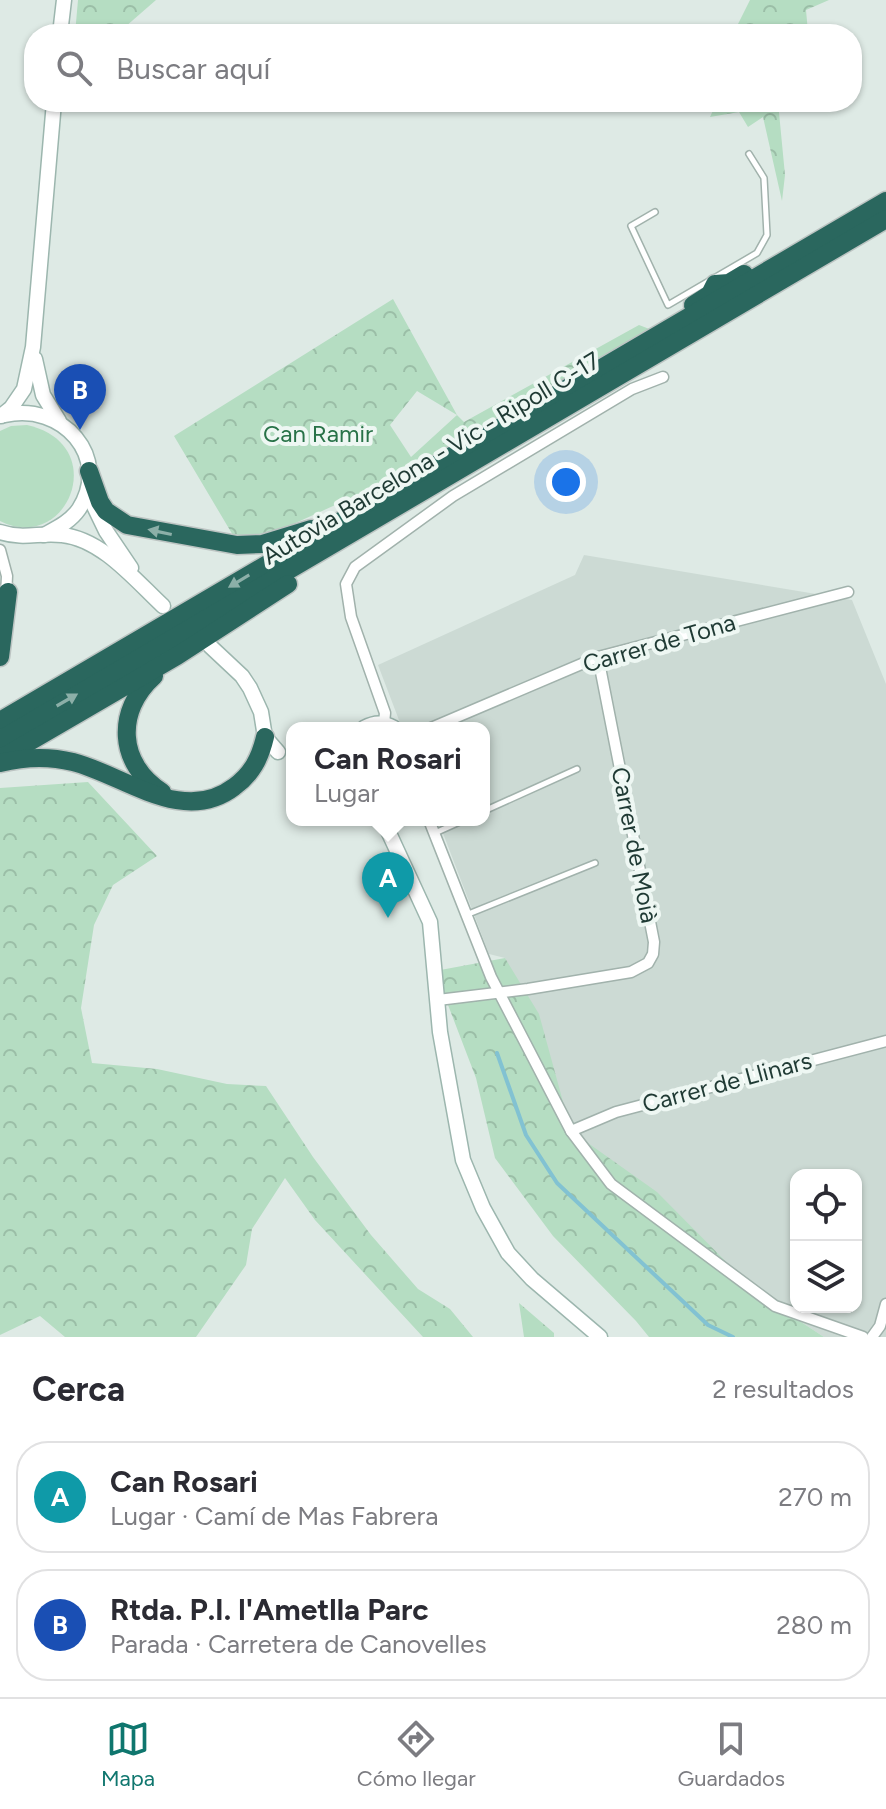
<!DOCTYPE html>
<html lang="es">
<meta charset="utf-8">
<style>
body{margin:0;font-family:Figtree,sans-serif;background:#f2f2f3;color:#2b2b33}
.controls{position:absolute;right:24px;bottom:24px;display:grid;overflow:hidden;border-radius:16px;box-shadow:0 2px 6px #0004}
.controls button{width:72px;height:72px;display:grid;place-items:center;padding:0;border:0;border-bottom:2px solid #e1e1e2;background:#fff;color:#2b2b33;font:40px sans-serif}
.you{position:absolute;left:566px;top:482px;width:28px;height:28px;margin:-20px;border:6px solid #fff;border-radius:50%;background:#1a73e8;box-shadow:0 0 0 12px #1a73e833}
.badge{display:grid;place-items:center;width:52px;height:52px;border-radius:50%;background:#0f766e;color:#fff;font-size:26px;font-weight:700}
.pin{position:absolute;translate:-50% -66px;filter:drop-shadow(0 2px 4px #0008)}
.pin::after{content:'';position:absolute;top:42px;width:28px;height:24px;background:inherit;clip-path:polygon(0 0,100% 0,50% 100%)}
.popup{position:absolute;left:286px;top:722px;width:204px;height:104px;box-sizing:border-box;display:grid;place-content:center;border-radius:16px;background:#fff;filter:drop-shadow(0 2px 6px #0005);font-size:26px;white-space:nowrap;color:#7c7c81}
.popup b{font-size:30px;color:#2b2b33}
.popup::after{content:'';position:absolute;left:50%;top:100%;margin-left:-16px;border:16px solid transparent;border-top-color:#fff}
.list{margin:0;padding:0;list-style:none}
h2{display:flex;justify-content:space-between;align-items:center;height:104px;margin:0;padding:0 32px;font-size:34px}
h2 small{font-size:26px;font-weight:400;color:#7c7c81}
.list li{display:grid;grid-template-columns:52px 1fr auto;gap:24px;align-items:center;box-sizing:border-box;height:112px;margin:0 16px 16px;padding:0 16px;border:2px solid #e1e1e2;border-radius:32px}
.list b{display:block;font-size:30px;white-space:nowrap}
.list p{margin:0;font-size:26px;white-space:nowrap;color:#7c7c81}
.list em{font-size:26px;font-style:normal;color:#7c7c81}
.icon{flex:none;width:44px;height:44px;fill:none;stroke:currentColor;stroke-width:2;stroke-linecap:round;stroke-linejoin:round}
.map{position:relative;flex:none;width:886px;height:1337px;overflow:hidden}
.search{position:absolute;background:#fff;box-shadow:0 2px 6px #0004;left:24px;right:24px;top:24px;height:88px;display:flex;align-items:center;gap:20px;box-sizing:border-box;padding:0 28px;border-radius:32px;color:#7c7c81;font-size:30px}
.sheet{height:360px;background:#fff}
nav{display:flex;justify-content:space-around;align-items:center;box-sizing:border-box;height:112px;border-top:2px solid #e1e1e2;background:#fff;font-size:22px;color:#7c7c81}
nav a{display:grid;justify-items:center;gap:4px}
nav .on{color:#0f766e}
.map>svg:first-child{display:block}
.built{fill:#ccdad4;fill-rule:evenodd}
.green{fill:#b5ddc2}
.forest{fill:url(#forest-crowns);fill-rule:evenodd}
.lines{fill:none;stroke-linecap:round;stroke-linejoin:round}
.stream{stroke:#82c2d2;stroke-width:4}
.lane-casing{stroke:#a1b2ac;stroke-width:8}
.street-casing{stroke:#a1b2ac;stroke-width:13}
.secondary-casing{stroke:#9cb6ae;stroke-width:17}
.highway-casing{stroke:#bcc4c2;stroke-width:21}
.lane{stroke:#fff;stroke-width:5}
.street{stroke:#fff;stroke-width:10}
.secondary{stroke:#fff;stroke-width:14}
.highway{stroke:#2a675e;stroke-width:18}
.oneway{fill:#8cafa8}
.labels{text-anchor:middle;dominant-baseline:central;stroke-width:8;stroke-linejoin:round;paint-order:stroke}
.park-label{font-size:24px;fill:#287248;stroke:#eef7f3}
.street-label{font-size:24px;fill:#1f3a34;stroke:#eef7f3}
</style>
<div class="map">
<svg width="886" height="1337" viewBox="0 0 886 1337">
<defs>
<pattern id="forest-crowns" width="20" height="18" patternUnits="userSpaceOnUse" patternTransform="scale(2)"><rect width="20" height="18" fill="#b5ddc2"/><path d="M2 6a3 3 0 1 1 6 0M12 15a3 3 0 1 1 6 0" fill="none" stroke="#9bbea7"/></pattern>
</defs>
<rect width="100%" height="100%" fill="#deeae5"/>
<!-- built -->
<path class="built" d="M 584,555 L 852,600 L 886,684 L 886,1337 L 824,1337 L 757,1293 L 571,1131 L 505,958 L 489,954 L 438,820 L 484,820 L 484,728 L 402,728 L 378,665 L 575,575 ZM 796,1175 L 856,1175 L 856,1307 L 796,1307 Z"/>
<!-- green -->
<path class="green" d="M 27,425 C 112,444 68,555 0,521 L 0,431 L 11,426 Z"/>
<!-- forest -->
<g class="forest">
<polygon points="78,0 156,0 117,34 75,34"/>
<polygon points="750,0 829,0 806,10 808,32 810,34 733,34"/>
<polygon points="717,102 778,102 785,175 782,201 763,117 748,127 739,112 710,117"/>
<path d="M 393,299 L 457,415 L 464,422 L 639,325 L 652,330 L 417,468 L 269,535 L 234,537 L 174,436 ZM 417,391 L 457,415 L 411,457 L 390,425 Z"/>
<polygon points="88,782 157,856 113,885 94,925 81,1008 92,1063 157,1069 227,1084 266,1086 313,1157 371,1235 418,1289 450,1309 473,1337 423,1337 315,1220 285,1178 252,1229 246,1265 196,1337 65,1337 40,1316 0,1335 0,788"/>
<polygon points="505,958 539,1014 571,1131 657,1192 757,1293 824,1337 649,1337 636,1321 553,1236 495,1158 476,1078 435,971"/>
<polygon points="519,1303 554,1333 554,1337 524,1337"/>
</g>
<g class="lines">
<!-- stream -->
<polyline class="stream" points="497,1053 526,1135 557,1183 708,1325 733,1337"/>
<!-- lane casing -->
<g class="lane-casing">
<g id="lane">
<polyline points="655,212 631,226 668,305 757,253 767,235 764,178 749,154"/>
<polyline points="484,811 577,769"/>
<polyline points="435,833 464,820"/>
<polyline points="466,915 595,863"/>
</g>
</g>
<!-- street casing -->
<g class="street-casing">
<g id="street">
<polyline points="0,550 7,576 6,596"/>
<polyline points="384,723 385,713 351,617 346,584 355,567 453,496 632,389 663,377"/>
<polyline points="431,728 598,657 848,592"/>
<polyline points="429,820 491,977 571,1131 611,1184 775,1306 863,1337"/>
<polyline points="438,1000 528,989 631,972 648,963 653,954 654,942 598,657"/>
<polyline points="571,1131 616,1112 886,1041"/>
<polyline points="872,1337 880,1326 886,1304"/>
</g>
</g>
<!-- secondary casing -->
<g class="secondary-casing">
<g id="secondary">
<polyline points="60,34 64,0"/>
<polyline points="35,359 43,395 59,421"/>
<path d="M 5,415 C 62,402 112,457 79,509 C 70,522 57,528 44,535"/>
<polyline points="1,416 11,408 24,389 33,347 54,102"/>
<polyline points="91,500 106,531 131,568"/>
<path d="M 0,532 C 25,540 39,532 62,535 C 102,539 135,580 163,606"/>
<polyline points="210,646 242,676 250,688 261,712 265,737 278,752"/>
<path d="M 364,728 C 375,722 383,722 394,728"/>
<polyline points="383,820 430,922 440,1032 463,1160 483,1208 508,1253 532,1279 600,1337"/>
</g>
</g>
<!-- highway casing -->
<g class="highway-casing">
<g id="highway">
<polyline points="693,305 710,294 715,284 729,283 744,274"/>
<polyline points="89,471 100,502 106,511 127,525 237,545 262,544 311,529"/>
<polyline points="0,657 8,592"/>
<path d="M 154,676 C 115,711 118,764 162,792"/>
<polyline points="0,721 886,201"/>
<polyline points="0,740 886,219"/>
<polyline points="0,759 177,656 288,584"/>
<path d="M 0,763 C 24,757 49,756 73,762 C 124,775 183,826 234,787 C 252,774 260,758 265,737"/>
</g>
</g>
<!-- lane -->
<use href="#lane" class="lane"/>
<!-- street -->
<use href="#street" class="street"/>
<!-- secondary -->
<use href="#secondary" class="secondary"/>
<!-- highway -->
<use href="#highway" class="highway"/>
</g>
<!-- one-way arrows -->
<defs><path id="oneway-solid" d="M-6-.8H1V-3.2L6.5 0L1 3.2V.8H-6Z" transform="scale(2)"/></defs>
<g class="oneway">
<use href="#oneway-solid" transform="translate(160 532) rotate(-168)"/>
<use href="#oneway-solid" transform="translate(239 581) rotate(149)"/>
<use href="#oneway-solid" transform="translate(67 700) rotate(-30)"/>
</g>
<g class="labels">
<!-- park labels -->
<g class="park-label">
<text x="318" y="433">Can Ramir</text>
</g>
<!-- street labels -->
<g class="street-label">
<text transform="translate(431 458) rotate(-31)">Autovia Barcelona - Vic - Ripoll C-17</text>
<text transform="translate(659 643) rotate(-16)">Carrer de Tona</text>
<text transform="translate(635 845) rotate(79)">Carrer de Moià</text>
<text transform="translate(727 1082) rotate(-15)">Carrer de Llinars</text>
</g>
</g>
</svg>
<div class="controls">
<button><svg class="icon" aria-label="locate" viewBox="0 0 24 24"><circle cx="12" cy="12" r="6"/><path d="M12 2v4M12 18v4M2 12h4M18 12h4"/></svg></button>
<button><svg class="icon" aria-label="layers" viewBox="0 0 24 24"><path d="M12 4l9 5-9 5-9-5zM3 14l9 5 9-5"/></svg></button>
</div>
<div class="you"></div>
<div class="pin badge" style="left:388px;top:918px;background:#0f9aa8">A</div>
<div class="popup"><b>Can Rosari</b>Lugar</div>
<div class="pin badge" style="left:80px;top:430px;background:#1a4fb4">B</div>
<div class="search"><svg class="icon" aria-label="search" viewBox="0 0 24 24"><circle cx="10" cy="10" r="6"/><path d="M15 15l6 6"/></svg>Buscar aquí</div>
</div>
<section class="sheet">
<h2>Cerca<small>2 resultados</small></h2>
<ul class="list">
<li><span class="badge" style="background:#0f9aa8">A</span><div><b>Can Rosari</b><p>Lugar · Camí de Mas Fabrera</p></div><em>270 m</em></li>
<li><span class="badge" style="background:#1a4fb4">B</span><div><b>Rtda. P.I. l'Ametlla Parc</b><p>Parada · Carretera de Canovelles</p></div><em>280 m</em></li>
</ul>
</section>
<nav>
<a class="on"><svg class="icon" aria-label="map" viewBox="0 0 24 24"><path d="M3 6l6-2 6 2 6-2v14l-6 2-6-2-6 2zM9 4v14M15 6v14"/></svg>Mapa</a>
<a><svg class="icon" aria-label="directions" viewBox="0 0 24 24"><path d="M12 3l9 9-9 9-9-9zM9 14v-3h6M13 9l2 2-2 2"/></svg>Cómo llegar</a>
<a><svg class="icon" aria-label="saved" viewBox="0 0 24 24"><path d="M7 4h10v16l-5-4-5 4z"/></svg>Guardados</a>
</nav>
